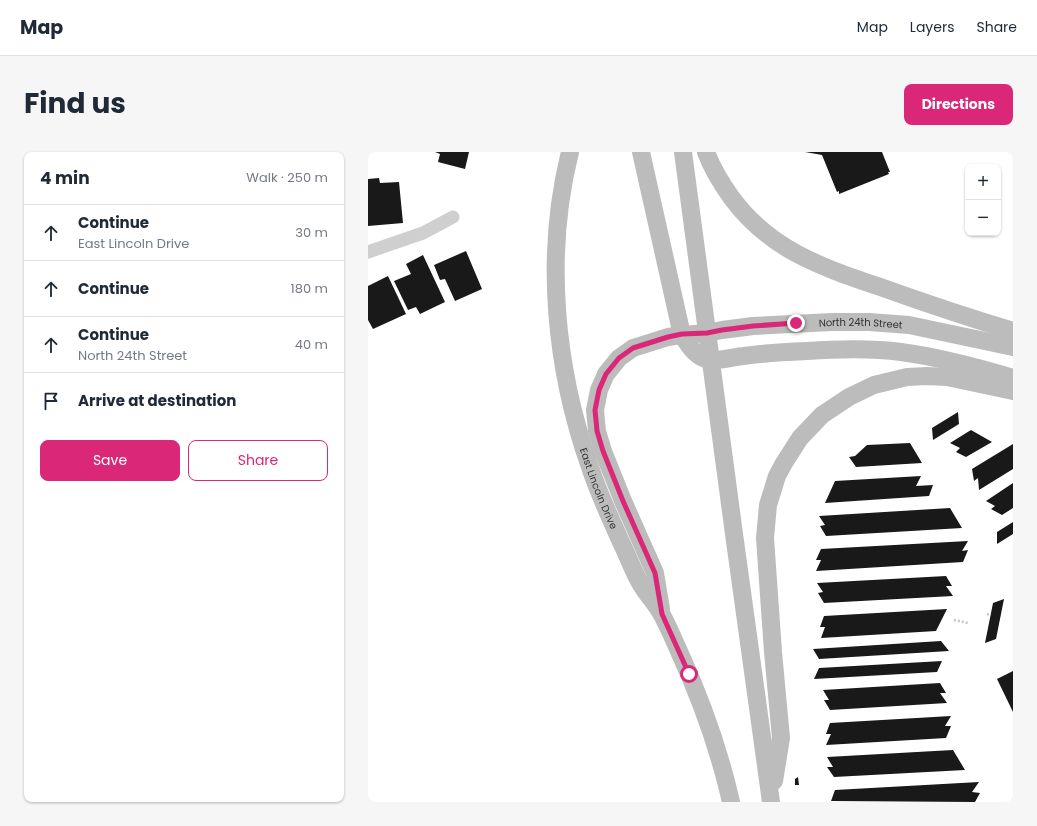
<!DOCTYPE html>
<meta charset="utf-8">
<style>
body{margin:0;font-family:Poppins,sans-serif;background:#f6f6f7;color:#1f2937}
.controls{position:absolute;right:12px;top:12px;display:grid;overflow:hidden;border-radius:8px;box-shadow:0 1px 3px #0004}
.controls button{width:36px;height:36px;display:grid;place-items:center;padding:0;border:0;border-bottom:1px solid #e0e1e3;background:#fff;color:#1f2937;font:20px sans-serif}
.stop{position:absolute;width:12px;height:12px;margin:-9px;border:3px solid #db2777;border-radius:50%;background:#fff}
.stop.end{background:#db2777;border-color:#fff;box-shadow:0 1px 4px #0008}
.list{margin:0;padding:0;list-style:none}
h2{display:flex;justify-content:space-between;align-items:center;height:52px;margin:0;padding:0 16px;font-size:17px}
h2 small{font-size:13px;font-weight:400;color:#747a83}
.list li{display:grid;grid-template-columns:26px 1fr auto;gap:12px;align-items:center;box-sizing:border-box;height:56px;padding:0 16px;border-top:1px solid #e0e1e3}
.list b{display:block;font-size:15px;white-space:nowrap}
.list p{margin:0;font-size:13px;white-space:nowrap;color:#747a83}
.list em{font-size:13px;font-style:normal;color:#747a83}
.actions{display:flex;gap:8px;padding:12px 16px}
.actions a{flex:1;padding:9px 0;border:1px solid #db2777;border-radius:8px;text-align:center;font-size:14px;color:#db2777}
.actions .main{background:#db2777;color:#fff}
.icon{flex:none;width:22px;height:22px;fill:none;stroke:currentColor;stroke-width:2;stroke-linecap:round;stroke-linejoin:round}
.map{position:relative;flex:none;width:645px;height:650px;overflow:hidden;border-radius:8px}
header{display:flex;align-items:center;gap:24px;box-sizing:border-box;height:56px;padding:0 20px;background:#fff;border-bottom:1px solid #e0e1e3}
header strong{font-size:19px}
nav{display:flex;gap:22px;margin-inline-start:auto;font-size:14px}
.intro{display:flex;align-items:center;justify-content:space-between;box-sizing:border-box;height:96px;padding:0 24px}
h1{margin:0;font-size:28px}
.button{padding:10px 18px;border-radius:8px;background:#db2777;color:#fff;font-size:14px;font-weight:700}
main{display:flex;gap:24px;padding:0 24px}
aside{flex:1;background:#fff;border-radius:8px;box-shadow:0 1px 3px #0004}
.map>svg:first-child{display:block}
.building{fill:#191919}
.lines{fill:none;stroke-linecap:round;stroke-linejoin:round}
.path{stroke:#c6c6c6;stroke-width:2.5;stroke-dasharray:2 2;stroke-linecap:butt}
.street{stroke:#cfcfcf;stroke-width:13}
.secondary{stroke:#bcbcbc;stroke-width:18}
.route{stroke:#db2777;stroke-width:5}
.labels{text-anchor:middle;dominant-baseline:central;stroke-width:4;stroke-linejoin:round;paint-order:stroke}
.street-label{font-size:10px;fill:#323232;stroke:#fff}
</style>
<header>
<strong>Map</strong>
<nav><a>Map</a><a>Layers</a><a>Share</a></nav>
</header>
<div class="intro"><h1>Find us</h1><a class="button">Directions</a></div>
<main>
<aside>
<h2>4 min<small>Walk · 250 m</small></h2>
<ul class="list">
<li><svg class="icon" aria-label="ahead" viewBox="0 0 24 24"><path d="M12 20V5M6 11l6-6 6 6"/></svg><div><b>Continue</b><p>East Lincoln Drive</p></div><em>30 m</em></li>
<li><svg class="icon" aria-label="ahead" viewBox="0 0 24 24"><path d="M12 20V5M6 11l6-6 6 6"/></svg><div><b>Continue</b></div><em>180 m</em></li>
<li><svg class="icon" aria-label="ahead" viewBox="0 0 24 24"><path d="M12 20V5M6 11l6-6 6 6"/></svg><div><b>Continue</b><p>North 24th Street</p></div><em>40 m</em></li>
<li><svg class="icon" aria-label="arrive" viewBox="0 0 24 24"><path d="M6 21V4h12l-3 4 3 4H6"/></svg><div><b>Arrive at destination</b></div></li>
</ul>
<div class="actions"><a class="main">Save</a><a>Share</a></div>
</aside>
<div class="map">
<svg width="645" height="650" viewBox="0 0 645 650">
<rect width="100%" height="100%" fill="#fff"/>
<!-- building -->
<g class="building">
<polygon points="67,0 101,0 97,17 70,10 72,2"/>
<polygon points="437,0 514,0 522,20 520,20 521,22 471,42 471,39 469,40 454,3"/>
<polygon points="11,26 12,31 31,30 35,71 0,74 0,27"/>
<polygon points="98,99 114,137 87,149 77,127 72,128 66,113"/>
<polygon points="55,103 77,150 52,162 48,155 40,158 26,129 43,122 38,112"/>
<polygon points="20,124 38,162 5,177 0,168 0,134"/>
<polygon points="590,260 591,272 565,288 564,276"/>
<polygon points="603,278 624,290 598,305 588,300 592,296 582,291"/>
<polygon points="542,291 554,311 488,315 481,305 487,304 499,293"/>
<polygon points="645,292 645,317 611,338 610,326 606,329 604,317"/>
<polygon points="553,324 548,334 565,333 561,344 457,351 467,329"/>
<polygon points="645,331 645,356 634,363 623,357 627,354 618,349"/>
<polygon points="582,356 594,376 458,384 452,374 457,373 451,364"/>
<polygon points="645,370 645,382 629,392 629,380"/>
<polygon points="600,389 594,399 600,398 595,410 448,419 453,408 448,408 453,397"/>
<polygon points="578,424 584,434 578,434 585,444 456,451 450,441 455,440 449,431"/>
<polygon points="636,447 628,487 617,491 625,451"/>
<polygon points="579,457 568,479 453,486 457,475 452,475 456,464"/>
<polygon points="573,489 581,499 451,507 445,497"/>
<polygon points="574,509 569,520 446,527 451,516"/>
<polygon points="645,519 645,560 629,527"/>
<polygon points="572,531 578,541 572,541 579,551 462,558 456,548 461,548 455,538"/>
<polygon points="583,564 577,574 583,574 578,586 458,593 463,582 458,582 462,571"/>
<polygon points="585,598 597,618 466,625 459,615 465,615 459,605"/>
<polygon points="430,625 431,633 427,633 427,627"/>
<polygon points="611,630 604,640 612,641 607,650 463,649 467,638"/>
</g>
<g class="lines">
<!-- path -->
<g class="path">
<polyline points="619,462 623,463"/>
<polyline points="586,468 600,471"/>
</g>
<!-- street -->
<polyline class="street" points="0,100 55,81 85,65"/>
<!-- secondary -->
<g class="secondary">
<path id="s1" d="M 202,0 C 176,103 187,216 222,315 C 230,340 242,365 252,388 C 259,402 264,416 271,429 C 277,441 288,451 294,463 C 300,474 305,486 310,497 C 333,547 351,597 363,650"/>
<path d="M 273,0 L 314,183 C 321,194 328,206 342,208 C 351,209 366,205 375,204 C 396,201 417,200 439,199 C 470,197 502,196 533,200 C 571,205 608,215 645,226"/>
<polyline points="315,0 366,382 403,650"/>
<path d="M 338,0 C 344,16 353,31 363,45 C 403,100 457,116 518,137 C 560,152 602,166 645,179"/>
<path id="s2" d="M 293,457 L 287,421 L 255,349 L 235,299 L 229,279 L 227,258 L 231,238 L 238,222 L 251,206 L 265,196 L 300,185 L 314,183 L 339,181 L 354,178 L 385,174 L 464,170 L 501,170 L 541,173 L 645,195"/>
<polyline points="406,629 413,586 405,500 397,386 400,353 409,324 416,311 432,286 454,263 481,245 506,233 539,225 559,224 579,225 645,239"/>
</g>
</g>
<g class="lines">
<!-- route -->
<polyline class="route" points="321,522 294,462 287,421 255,349 235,299 229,279 227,258 231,238 238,222 251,206 265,196 300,185 314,182 339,181 354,178 385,174 428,171"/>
</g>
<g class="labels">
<!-- street labels -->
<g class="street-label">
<text stroke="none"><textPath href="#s2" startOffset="517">North 24th Street</textPath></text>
<text stroke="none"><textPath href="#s1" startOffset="343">East Lincoln Drive</textPath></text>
</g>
</g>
</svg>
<div class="controls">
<button>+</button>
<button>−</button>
</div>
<div class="stop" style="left:321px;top:522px"></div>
<div class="stop end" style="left:428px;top:171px"></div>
</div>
</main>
